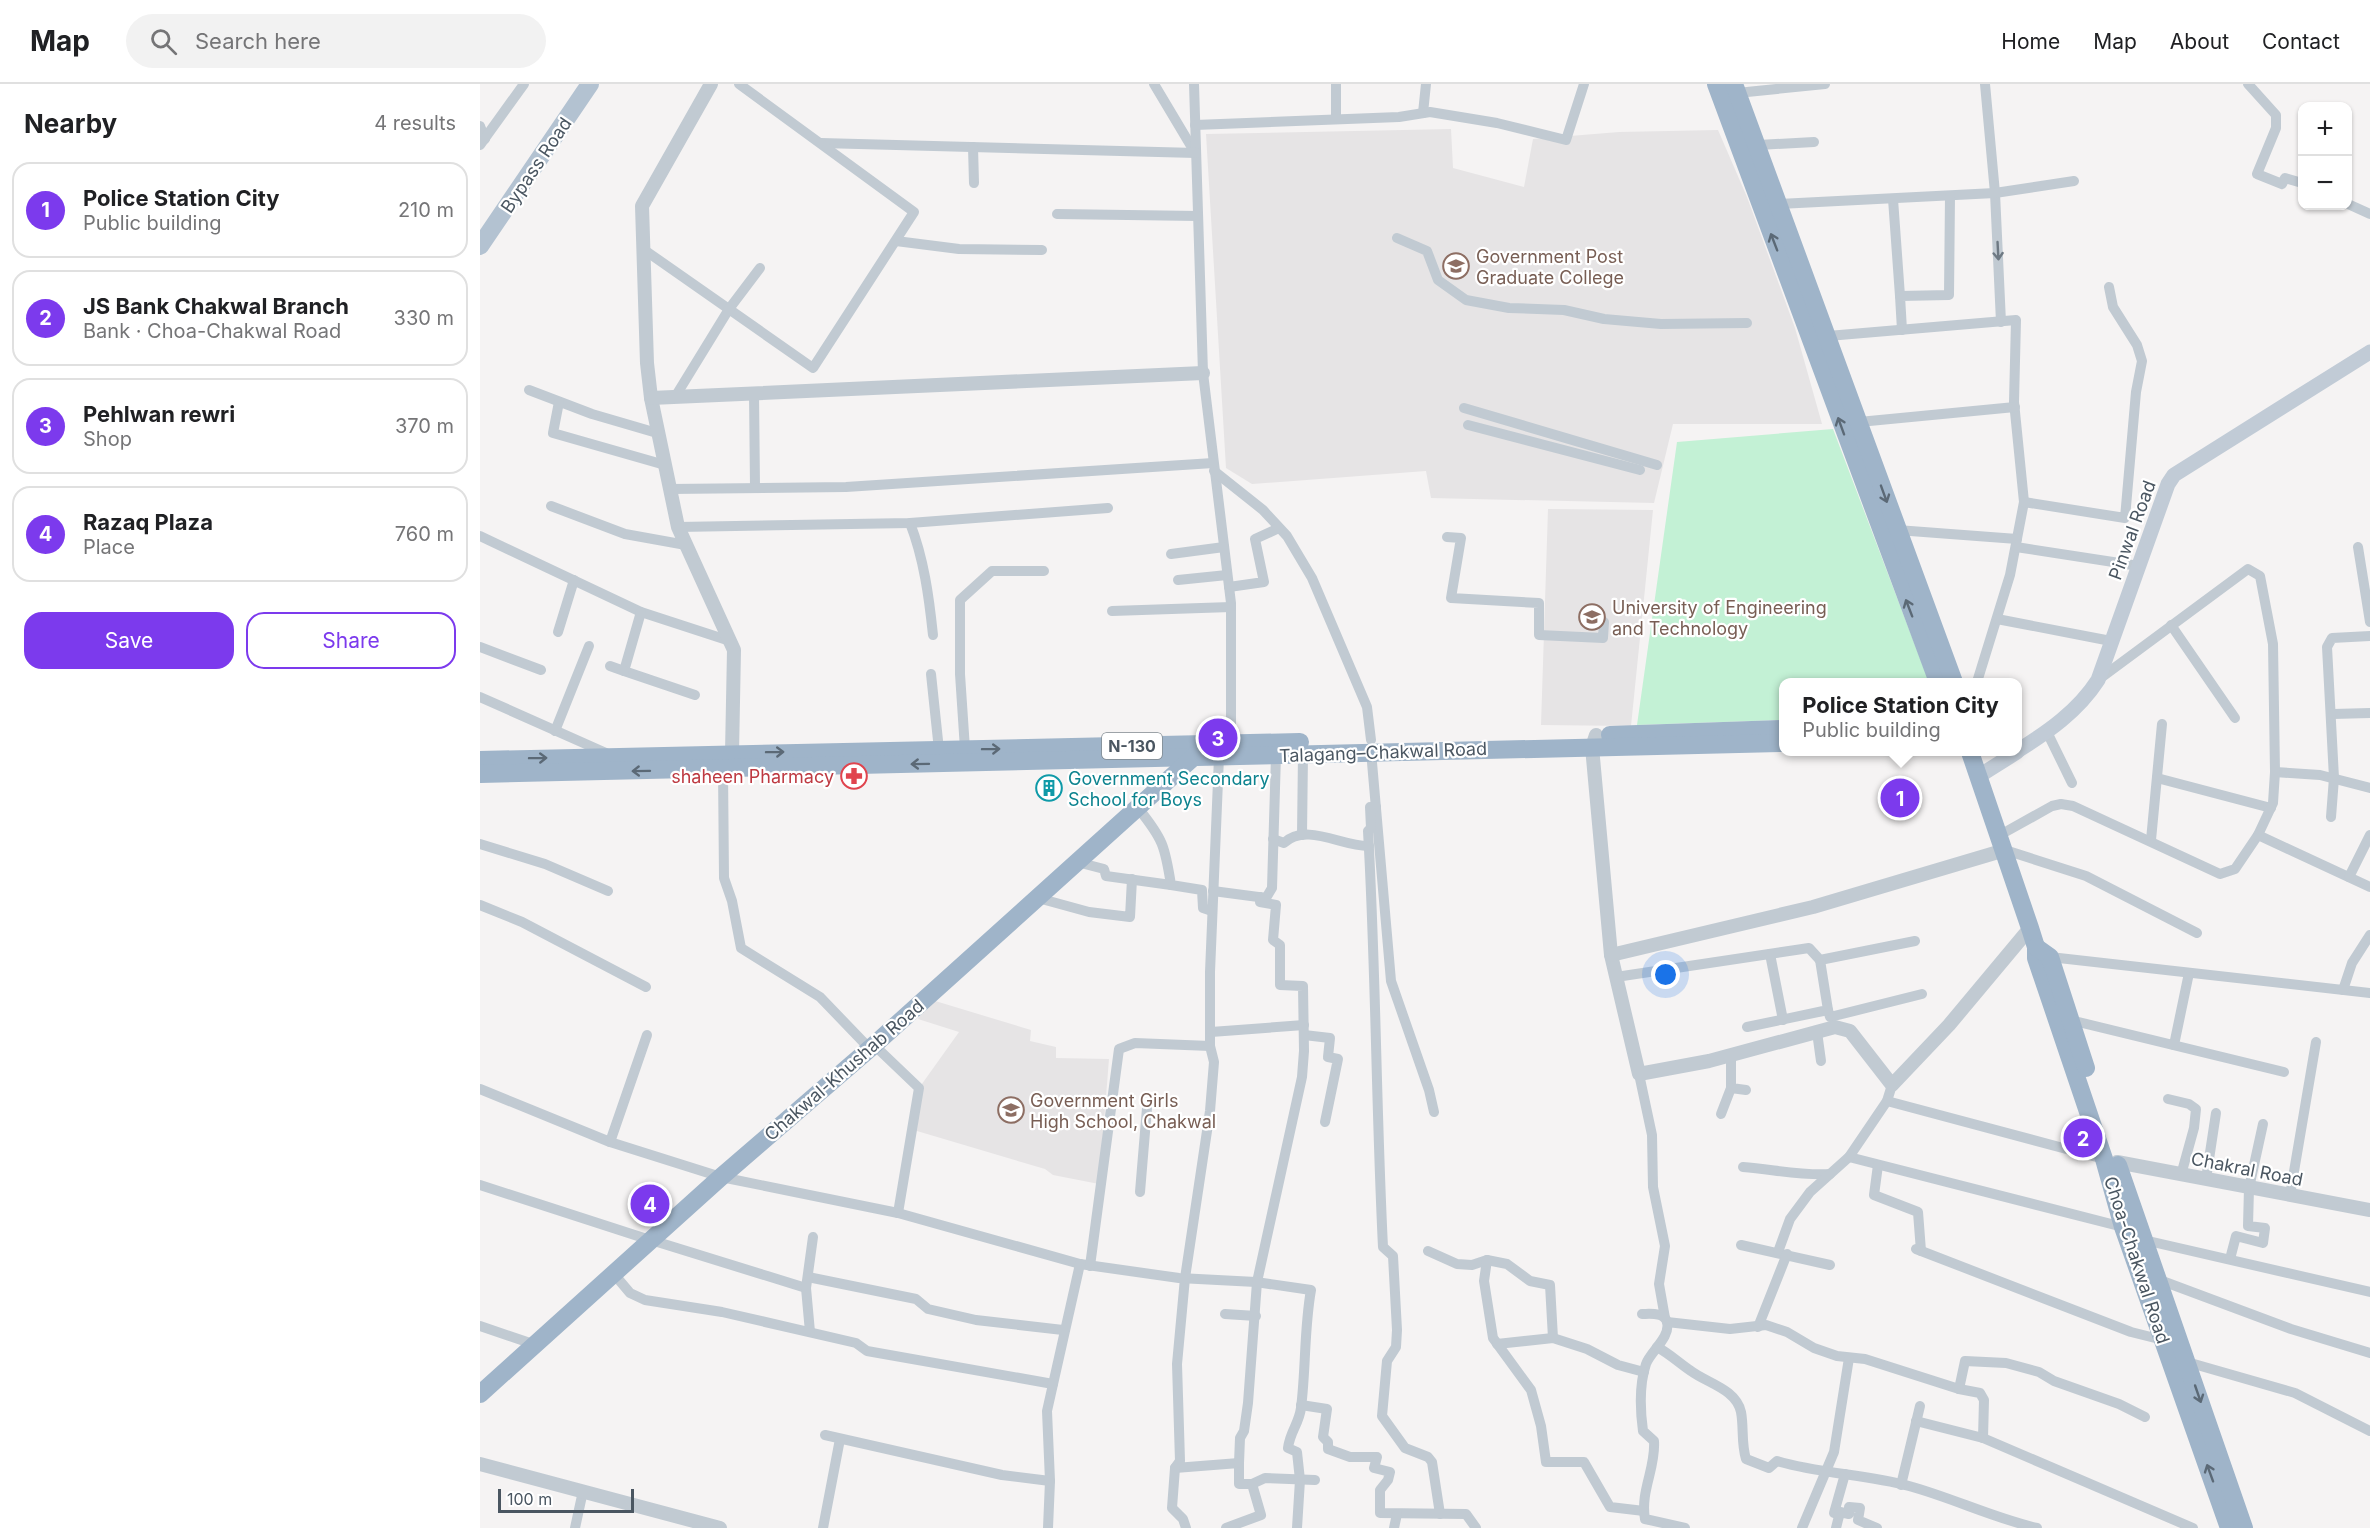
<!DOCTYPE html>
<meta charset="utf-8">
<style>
body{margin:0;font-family:Inter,sans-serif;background:#f2f2f2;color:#202124}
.controls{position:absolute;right:18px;top:18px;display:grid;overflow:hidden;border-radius:12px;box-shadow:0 2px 4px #0004}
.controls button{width:54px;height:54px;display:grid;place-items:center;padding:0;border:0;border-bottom:2px solid #e0e0e0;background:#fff;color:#202124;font:30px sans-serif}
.scale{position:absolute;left:18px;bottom:15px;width:136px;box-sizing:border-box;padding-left:6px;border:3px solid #4a5661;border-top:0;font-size:16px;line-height:21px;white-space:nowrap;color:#4a5661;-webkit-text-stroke:4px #fff;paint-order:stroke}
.you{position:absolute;left:1186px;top:891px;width:21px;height:21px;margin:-15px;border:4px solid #fff;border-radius:50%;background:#1a73e8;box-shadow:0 0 0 9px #1a73e833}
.badge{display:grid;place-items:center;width:39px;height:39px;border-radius:50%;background:#7c3aed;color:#fff;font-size:20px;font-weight:700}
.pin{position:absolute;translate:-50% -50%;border:3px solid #fff;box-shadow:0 2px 6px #0006}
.popup{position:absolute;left:1299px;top:594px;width:243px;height:78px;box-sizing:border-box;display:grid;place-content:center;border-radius:12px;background:#fff;filter:drop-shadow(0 2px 4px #0005);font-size:20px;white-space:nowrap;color:#757577}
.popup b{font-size:22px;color:#202124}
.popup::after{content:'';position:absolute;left:50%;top:100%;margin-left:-12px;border:12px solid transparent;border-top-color:#fff}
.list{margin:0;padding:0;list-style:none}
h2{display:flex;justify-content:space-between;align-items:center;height:78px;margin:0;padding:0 24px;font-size:26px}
h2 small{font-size:20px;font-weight:400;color:#757577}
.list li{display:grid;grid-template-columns:39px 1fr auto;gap:18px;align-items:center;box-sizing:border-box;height:96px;margin:0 12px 12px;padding:0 12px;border:2px solid #e0e0e0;border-radius:18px}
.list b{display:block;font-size:22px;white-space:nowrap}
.list p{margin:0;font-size:20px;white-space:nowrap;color:#757577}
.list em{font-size:20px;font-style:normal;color:#757577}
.actions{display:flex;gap:12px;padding:18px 24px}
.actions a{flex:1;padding:14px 0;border:2px solid #7c3aed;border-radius:18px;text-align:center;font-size:21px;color:#7c3aed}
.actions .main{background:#7c3aed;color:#fff}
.icon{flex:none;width:33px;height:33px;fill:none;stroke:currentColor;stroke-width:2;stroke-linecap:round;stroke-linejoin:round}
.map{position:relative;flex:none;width:1890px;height:1444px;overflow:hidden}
header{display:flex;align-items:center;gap:36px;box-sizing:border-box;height:84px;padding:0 30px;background:#fff;border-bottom:2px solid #e0e0e0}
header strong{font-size:28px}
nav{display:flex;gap:33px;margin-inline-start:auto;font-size:21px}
.search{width:420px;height:54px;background:#f2f2f2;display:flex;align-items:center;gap:15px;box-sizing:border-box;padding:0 21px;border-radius:33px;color:#757577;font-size:22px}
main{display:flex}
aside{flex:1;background:#fff}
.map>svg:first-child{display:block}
.education{fill:#e6e4e5}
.green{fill:#c3f1d5}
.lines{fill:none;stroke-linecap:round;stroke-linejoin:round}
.minor{stroke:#c1cad2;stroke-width:10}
.tertiary{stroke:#c1cad2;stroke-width:14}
.secondary{stroke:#c1cbd6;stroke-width:15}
.primary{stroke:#b3c2d1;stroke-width:18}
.trunk{stroke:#9fb4c9;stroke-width:18}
.oneway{stroke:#5b6976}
.oneway2{stroke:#6e7983}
.labels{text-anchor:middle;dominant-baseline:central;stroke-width:4.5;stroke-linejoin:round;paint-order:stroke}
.shield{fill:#fff;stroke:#808990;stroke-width:1.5}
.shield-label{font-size:16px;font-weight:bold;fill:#4a5661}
.street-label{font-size:18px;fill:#4a5661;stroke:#fff}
.education-label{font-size:18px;fill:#785e54;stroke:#fff;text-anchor:start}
.health-label{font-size:18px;fill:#be3a42;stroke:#fff;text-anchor:end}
.culture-label{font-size:18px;fill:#0d838f;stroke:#fff;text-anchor:start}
</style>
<header>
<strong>Map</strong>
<div class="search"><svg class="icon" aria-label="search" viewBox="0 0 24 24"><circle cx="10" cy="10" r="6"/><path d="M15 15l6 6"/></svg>Search here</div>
<nav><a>Home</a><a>Map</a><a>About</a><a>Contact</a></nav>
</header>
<main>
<aside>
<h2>Nearby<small>4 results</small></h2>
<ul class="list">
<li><span class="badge">1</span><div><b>Police Station City</b><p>Public building</p></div><em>210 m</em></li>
<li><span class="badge">2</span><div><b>JS Bank Chakwal Branch</b><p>Bank · Choa-Chakwal Road</p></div><em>330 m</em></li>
<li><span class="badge">3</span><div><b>Pehlwan rewri</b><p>Shop</p></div><em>370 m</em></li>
<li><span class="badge">4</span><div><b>Razaq Plaza</b><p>Place</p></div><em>760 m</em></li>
</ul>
<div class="actions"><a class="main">Save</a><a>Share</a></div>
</aside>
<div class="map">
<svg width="1890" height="1444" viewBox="0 0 1890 1444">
<rect width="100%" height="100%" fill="#f5f3f3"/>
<!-- education -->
<g class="education">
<polygon points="971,45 973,84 1044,103 1053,55 1139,48 1238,46 1267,113 1315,244 1342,340 1193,340 1174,419 951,414 946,387 772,400 746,384 726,50"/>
<polygon points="1068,425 1173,426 1151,642 1061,641"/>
<polygon points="452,916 551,946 550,957 576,963 576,974 629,975 619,1100 573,1091 565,1085 437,1047 439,1004 479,948 438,935"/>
</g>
<!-- green -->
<polygon class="green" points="1353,345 1449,598 1303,598 1303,636 1157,641 1197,358"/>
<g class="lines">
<!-- minor -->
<g class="minor">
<polyline points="674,0 714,67"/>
<polyline points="714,0 723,289 751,519 751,659"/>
<polyline points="856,0 856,35"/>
<polyline points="1505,0 1515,109 1521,238"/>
<polyline points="1768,0 1796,31 1796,44 1777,90 1802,100 1805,94 1822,99"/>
<polyline points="1257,6 1257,9 1345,0"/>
<polyline points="943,29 946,0"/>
<polyline points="715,41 919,33 950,28 1017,39 1086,56 1104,0"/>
<polyline points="0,42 5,55"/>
<polyline points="341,59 716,69"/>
<polyline points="0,61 44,0"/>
<polyline points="1278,61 1334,58"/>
<polyline points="493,63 494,99"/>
<polyline points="1413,115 1420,212"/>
<polyline points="1299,120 1515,109 1594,97"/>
<polyline points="1868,120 1890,130"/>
<polyline points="577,130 718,132"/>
<polyline points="917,154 947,167 958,196 986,216 1029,224 1084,226 1124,235 1181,240 1267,239"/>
<polyline points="416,157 479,165 562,166"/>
<polyline points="163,165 333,284 434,128 259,0"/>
<polyline points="1422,246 1420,212 1469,211 1470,112"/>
<polyline points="1348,252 1536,236 1534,318 1544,418 1530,491 1497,598"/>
<polyline points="49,306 112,330 177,349"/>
<polyline points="274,309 275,403"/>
<polyline points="195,313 249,225 280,184"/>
<polyline points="79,318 73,349 185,381"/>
<polyline points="984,324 1177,381"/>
<polyline points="1379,338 1535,323"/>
<polyline points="988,341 1160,386"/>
<polyline points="734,387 783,426 807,452 832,494 887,623 891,656"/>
<polyline points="190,405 366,403 733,379"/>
<polyline points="1544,418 1645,434 1656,308 1662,277 1657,261 1633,223 1629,203"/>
<polyline points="71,422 145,450 206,461"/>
<path d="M 430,439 C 444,475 449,513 453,551"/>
<polyline points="198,443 430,439 628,424"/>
<polyline points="1417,446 1537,455"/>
<polyline points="0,452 161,528 250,557"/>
<polyline points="967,453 981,454 971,514 1059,519 1059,551 1123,554 1124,538"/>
<polyline points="1536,463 1659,482"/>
<polyline points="1878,463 1890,538"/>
<polyline points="691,470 744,463"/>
<polyline points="698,496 747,491"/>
<polyline points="749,503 784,498 775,455 799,444"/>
<polyline points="632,527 751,523"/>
<polyline points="161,528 144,587 215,611"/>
<polyline points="1517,535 1631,557"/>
<polyline points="1691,541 1755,634"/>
<polyline points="78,548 94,496"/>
<polyline points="0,563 61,586"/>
<polyline points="130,582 144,587"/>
<polyline points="451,590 459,666"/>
<polyline points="0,613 126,669"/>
<polyline points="1853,630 1890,629"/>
<polyline points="75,647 109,562"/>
<polyline points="1567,648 1592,699"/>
<polyline points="485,665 480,590 480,516 512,487 564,487"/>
<polyline points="891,667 911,897 949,1006 954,1028"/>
<polyline points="739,673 730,888 730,962 734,978 730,1027 705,1194 697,1280 700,1377 695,1384 759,1379 759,1400 772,1400 785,1394 835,1396"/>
<polyline points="243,685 244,794 252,817 261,864 340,913 390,965"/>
<polyline points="1795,688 1840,691 1890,704"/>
<polyline points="1677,694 1791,724"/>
<path d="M 896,723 L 890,723 L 891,744 L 888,747 C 896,885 896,1024 903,1163 L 913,1172 L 917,1246 L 916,1263 L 907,1277 L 902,1332 L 925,1364 L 948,1373 L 952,1378 L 960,1430"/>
<path d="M 658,724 C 683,755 685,762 691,801 L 722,806 L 723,824 L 732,827"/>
<polyline points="1851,733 1854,694 1847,563 1852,554 1890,552"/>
<polyline points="822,751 823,670"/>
<polyline points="1520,751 1572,722 1581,720 1593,722 1740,790 1755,785 1778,751 1793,719 1795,688 1793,560 1780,492 1768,485 1618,596"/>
<polyline points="1778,751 1890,803"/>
<path d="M 793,755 L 804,759 C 826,738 863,763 889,762"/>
<polyline points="1671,756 1682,640"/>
<polyline points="0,760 65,780 128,807"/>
<polyline points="1525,766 1606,792 1717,849"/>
<polyline points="597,778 624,785 626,792 691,801"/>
<polyline points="1869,793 1890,751"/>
<polyline points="733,807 786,814 792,804 796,671"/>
<polyline points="558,814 609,828 650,833 652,795"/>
<polyline points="0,821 42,838 166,903"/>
<polyline points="1290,870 1303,936"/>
<polyline points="1570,873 1890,909"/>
<polyline points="1136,893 1329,864 1340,876 1435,857"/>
<polyline points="1863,906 1872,879 1890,851"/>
<polyline points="1348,926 1350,933 1442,910"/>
<polyline points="1590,936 1804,988"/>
<polyline points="1267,943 1348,926 1340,876"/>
<polyline points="731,948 824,941"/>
<polyline points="1337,948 1341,977"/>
<polyline points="824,951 850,954 848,973 858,975 845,1038"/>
<polyline points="1694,961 1709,889"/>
<polyline points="1251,971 1251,1004 1266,1006"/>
<polyline points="1159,990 1172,1051 1173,1103 1185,1162 1179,1200 1185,1234"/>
<polyline points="0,1005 130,1058 241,1093 418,1129 439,1004 394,961"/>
<polyline points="1688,1015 1709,1020 1716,1025 1714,1044 1701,1091"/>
<polyline points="1407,1017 1624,1075"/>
<polyline points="1241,1030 1251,1004"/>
<polyline points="130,1058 167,951"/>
<polyline points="1369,1073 1643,1143"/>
<polyline points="1398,1081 1394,1111 1438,1128 1441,1167"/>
<path d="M 1263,1083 C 1292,1085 1321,1092 1350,1090"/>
<polyline points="1726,1095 1736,1029"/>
<polyline points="0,1101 167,1155"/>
<polyline points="660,1108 667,1024"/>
<polyline points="1810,1111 1836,958"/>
<path d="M 418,1129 L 600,1180 L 699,1194 L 776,1198 L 831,1206 C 824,1245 826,1285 821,1324 C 819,1340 810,1347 808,1364 L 817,1368 L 820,1396 L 817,1444"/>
<polyline points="171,1156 326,1204"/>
<polyline points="1664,1156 1890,1208"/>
<polyline points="1261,1161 1350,1181"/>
<polyline points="1436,1165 1651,1248 1683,1256"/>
<polyline points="948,1167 977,1180 992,1181 1007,1176 1027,1180 1050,1197 1070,1201 1073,1254"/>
<polyline points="1298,1168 1310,1135 1330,1108 1369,1073 1407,1017 1412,1001"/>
<polyline points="1750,1175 1756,1152 1783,1159 1785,1144 1768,1142 1769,1104 1783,1040"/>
<polyline points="1007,1176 1004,1197 1013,1254 1051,1306 1061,1342 1066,1378 1104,1378 1130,1423 1164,1427"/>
<polyline points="610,1182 639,965 655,959 730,962"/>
<polyline points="134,1190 150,1209 165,1216 242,1228 376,1259 387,1267 573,1300"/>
<polyline points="328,1193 436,1215 448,1225 496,1236 583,1246"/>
<polyline points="1677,1195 1811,1245 1890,1269"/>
<polyline points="745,1230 776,1232"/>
<path d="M 1162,1230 C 1170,1230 1184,1228 1187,1238 C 1191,1253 1170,1268 1166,1280 C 1159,1301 1160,1325 1163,1347 L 1174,1357 C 1176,1384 1160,1407 1165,1435 L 1205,1444"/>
<polyline points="1187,1238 1250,1245 1286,1241 1307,1248 1334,1264 1357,1272 1385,1275 1479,1305 1500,1309 1504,1316 1503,1354"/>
<polyline points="0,1242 56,1261"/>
<polyline points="1278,1243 1307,1170"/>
<polyline points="330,1248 326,1204 333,1153"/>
<polyline points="1017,1260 1073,1254 1107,1265 1138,1281 1164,1288"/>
<path d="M 1177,1263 C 1190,1270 1199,1279 1211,1287 C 1227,1299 1256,1305 1261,1328 C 1264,1344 1261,1359 1266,1375 L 1289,1384 L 1297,1377 C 1340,1390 1386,1390 1429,1402 C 1473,1414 1513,1434 1557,1444"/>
<polyline points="1707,1278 1815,1309 1890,1347"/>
<polyline points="1479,1305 1485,1277 1526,1279 1559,1288 1574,1297 1639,1320 1665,1333"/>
<polyline points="821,1321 847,1325 843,1353 848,1358 848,1365 870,1373 897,1373 894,1384 910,1388 908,1396 900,1406 900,1429 986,1430 996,1444"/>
<polyline points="1436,1337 1503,1354 1713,1444"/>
<polyline points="345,1351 522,1391 570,1397"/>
<polyline points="759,1379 760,1354 764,1347 768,1319 777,1198 822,993 824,967 823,902 800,901 800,861 793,856 796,821 780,818 780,813"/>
<polyline points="695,1384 692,1424 703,1435 706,1444"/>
<polyline points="1421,1401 1440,1322"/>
<polyline points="1354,1429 1365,1390"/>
<polyline points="95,1444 103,1407"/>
<polyline points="343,1444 360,1355"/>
<polyline points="568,1444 570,1397 567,1327 600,1180"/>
<polyline points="746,1444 781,1431 772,1400"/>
<polyline points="914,1444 917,1430"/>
<polyline points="1322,1444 1354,1368 1369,1274"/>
<polyline points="1356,1444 1360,1428 1369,1430 1369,1423 1380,1424 1378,1436 1397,1444"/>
</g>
<!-- tertiary -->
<g class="tertiary">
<polyline points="231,0 162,122 167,279 171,314 198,443 254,566 252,669"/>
<polyline points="171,314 723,289"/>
<polyline points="1116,651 1112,663 1131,871 1159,990 1229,977 1355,943 1370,947 1412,1001 1469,941 1550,844"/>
<polyline points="1131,871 1333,823 1525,766"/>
<polyline points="1637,1078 1890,1126"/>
<polyline points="0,1380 240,1444"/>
</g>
<!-- secondary -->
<g class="secondary">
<path d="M 1537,667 C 1568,648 1598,627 1618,596 L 1688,400 L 1694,391 L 1890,268"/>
<polyline points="1499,692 1537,668"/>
</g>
<!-- primary -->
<polyline class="primary" points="0,162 110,0"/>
<!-- trunk -->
<g class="trunk">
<polyline points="1236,0 1458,598"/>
<polyline points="1254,0 1474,598"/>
<polyline points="1130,651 1303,645"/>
<polyline points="1490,668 1550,844 1556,863 1556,874 1624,1075 1643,1143 1749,1444"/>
<polyline points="0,676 820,658"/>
<polyline points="0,690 1303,659"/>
<polyline points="1556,863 1570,873 1606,984"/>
<polyline points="1638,1081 1764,1444"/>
<polyline points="0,1310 241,1093 394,961 717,670"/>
</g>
</g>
<!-- one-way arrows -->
<defs><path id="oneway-shaft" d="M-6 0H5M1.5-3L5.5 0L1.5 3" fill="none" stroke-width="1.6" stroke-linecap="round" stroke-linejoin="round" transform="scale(1.5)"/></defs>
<g class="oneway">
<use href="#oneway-shaft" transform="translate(1294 158) rotate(-111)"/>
<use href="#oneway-shaft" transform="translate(1361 342) rotate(-110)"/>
<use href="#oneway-shaft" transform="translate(1404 410) rotate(70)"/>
<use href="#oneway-shaft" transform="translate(1429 524) rotate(-111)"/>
<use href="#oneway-shaft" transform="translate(511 665) rotate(-1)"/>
<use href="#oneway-shaft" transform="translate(295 668) rotate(-1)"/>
<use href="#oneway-shaft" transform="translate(58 674) rotate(-1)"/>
<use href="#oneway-shaft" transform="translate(440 680) rotate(179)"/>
<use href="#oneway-shaft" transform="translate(161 687) rotate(179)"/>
<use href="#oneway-shaft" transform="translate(1718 1310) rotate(71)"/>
<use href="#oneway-shaft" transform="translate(1730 1389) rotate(-110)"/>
</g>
<use class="oneway2" href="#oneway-shaft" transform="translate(1518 167) rotate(87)"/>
<!-- icons -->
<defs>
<g id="university-ring" transform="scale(1.35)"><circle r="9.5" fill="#fff" stroke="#8d6e63" stroke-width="1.5"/><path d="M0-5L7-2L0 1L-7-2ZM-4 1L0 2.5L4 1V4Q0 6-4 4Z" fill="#8d6e63"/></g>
<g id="pharmacy-ring" transform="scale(1.35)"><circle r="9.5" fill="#fff" stroke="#e0444e" stroke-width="1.5"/><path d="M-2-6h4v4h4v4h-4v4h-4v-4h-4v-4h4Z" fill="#e0444e"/></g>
<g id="building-ring" transform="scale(1.35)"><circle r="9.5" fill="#fff" stroke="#0f9aa8" stroke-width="1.5"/><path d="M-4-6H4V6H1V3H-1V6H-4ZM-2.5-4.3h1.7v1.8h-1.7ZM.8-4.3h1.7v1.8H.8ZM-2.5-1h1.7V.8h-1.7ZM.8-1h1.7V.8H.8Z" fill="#0f9aa8"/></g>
<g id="school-ring" transform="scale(1.35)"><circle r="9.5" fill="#fff" stroke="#8d6e63" stroke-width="1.5"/><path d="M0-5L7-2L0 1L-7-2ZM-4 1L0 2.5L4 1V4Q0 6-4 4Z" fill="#8d6e63"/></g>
</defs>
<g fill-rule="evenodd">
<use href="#university-ring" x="976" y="182"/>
<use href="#university-ring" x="1112" y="533"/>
<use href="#pharmacy-ring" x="374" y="692"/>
<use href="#building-ring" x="569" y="704"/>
<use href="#school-ring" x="531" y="1026"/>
</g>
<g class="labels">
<!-- shield labels -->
<rect class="shield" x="622" y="649" width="60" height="26" rx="4.5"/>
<g class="shield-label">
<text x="652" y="662">N-130</text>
</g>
<!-- street labels -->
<g class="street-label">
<text transform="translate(56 81) rotate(-56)">Bypass Road</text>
<text transform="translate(1652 446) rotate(-70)">Pinwal Road</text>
<text transform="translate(903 668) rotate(-2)">Talagang–Chakwal Road</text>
<text transform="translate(364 986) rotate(-41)">Chakwal-Khushab Road</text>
<text transform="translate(1767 1085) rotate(11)">Chakral Road</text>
<text transform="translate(1657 1176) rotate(72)">Choa-Chakwal Road</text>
</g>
<!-- education labels -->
<g class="education-label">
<text x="996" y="172">Government Post<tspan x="996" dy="21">Graduate College</tspan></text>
<text x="1132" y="523">University of Engineering<tspan x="1132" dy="21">and Technology</tspan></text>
<text x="550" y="1016">Government Girls<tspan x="550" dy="21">High School, Chakwal</tspan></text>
</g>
<!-- health labels -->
<g class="health-label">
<text x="354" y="692">shaheen Pharmacy</text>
</g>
<!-- culture labels -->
<g class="culture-label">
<text x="588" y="694">Government Secondary<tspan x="588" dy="21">School for Boys</tspan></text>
</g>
</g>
</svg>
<div class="controls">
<button>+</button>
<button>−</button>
</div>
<div class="scale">100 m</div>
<div class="you"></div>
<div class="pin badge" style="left:1420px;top:714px">1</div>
<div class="popup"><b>Police Station City</b>Public building</div>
<div class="pin badge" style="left:1603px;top:1054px">2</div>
<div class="pin badge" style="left:738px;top:654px">3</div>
<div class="pin badge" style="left:170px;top:1120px">4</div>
</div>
</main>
